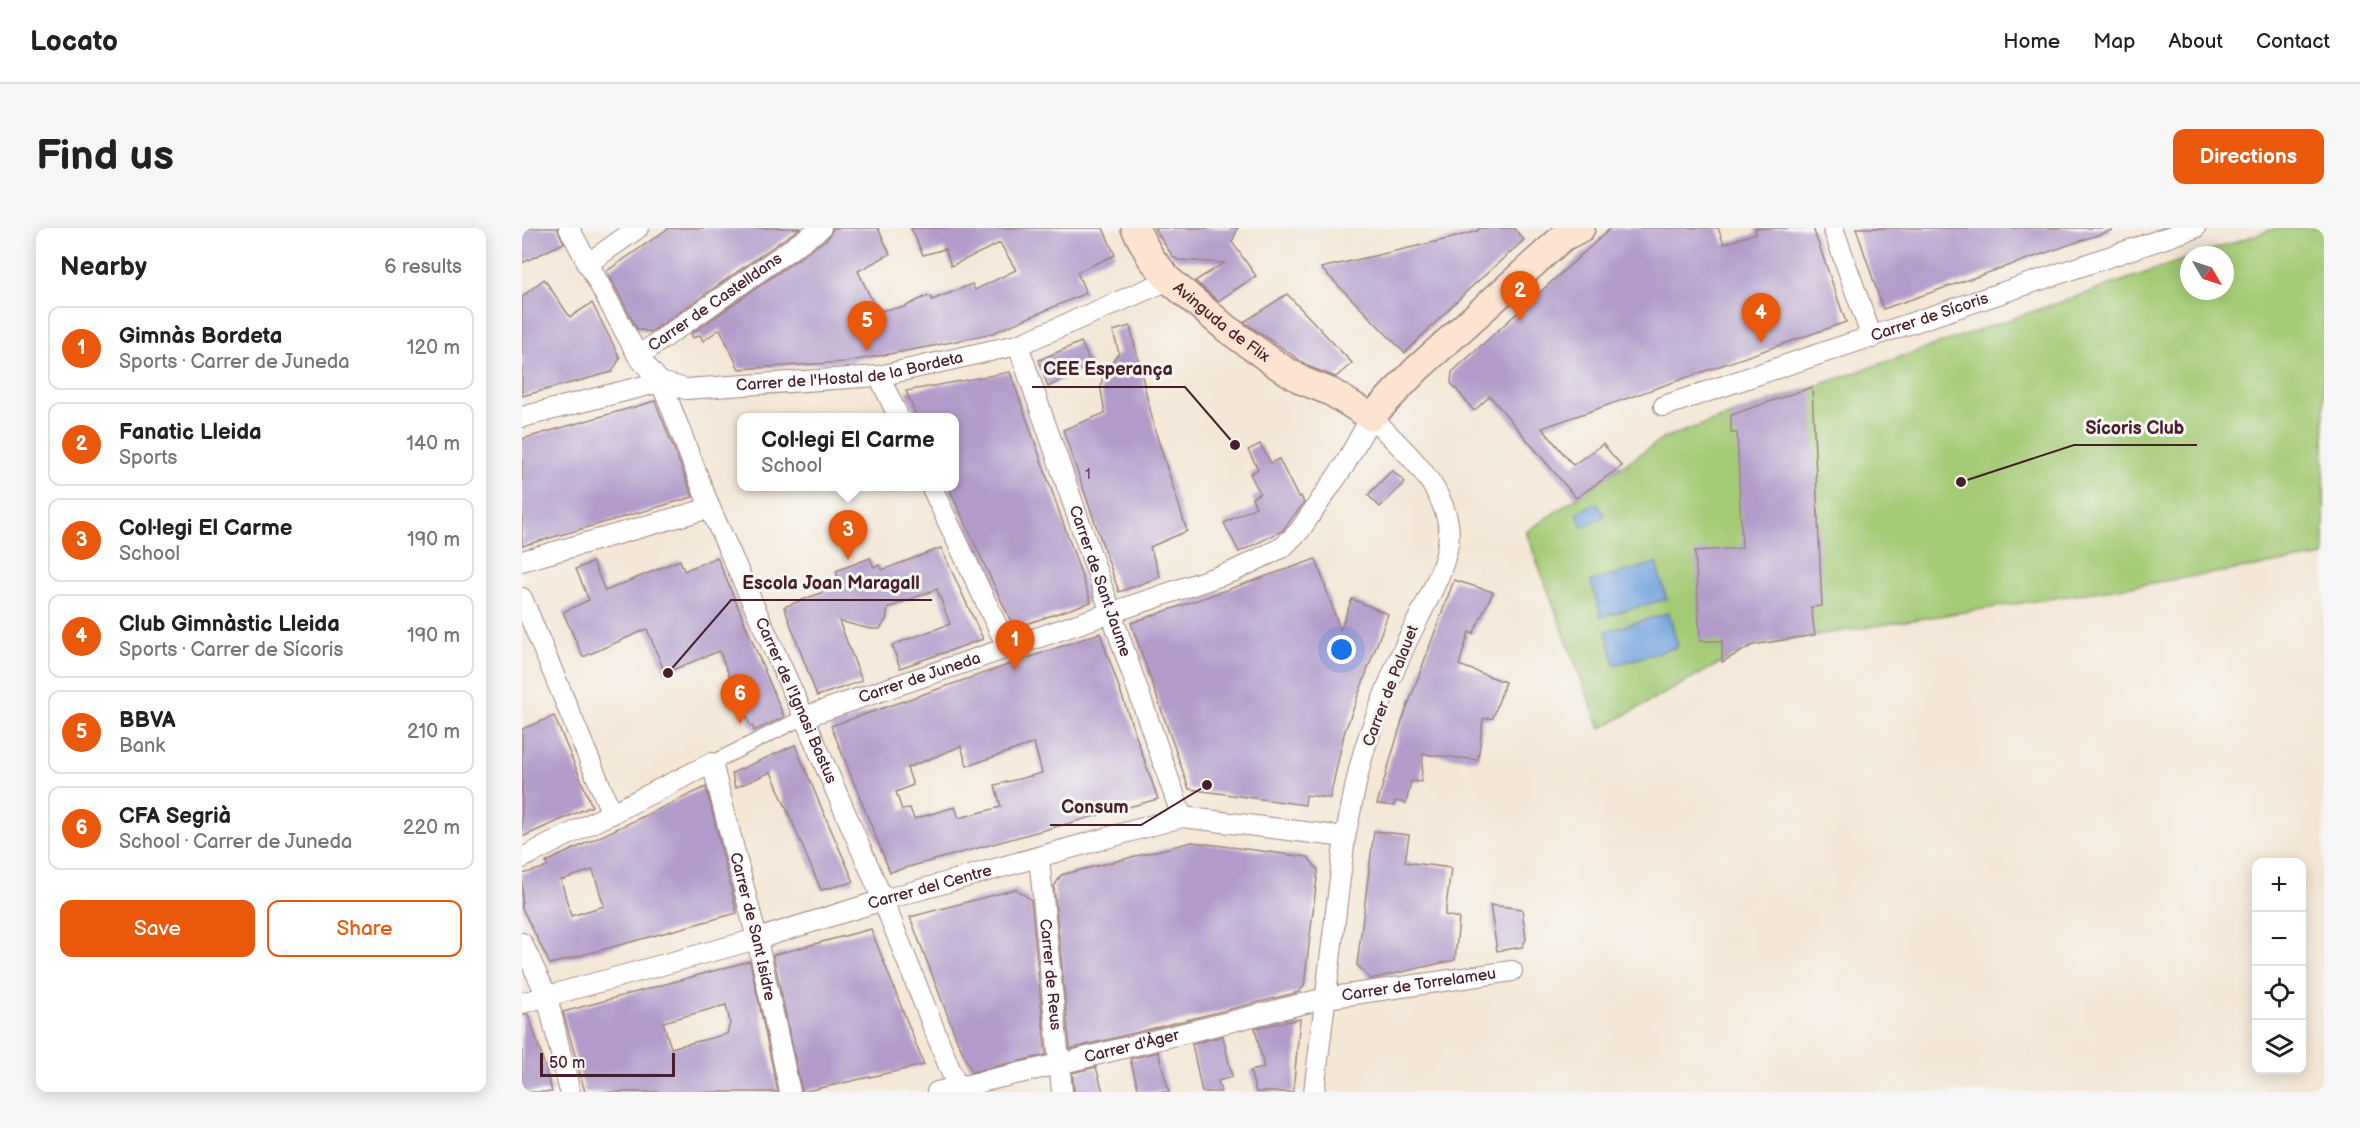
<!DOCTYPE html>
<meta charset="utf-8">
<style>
body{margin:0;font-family:"Balsamiq Sans",sans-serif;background:#f6f6f6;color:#202124}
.controls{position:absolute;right:18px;bottom:18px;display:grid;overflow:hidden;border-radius:12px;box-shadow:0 3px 15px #0003}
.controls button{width:54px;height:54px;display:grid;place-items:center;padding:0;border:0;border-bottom:2px solid #e0e0e0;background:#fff;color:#202124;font:30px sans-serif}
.compass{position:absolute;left:1658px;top:18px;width:54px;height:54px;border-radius:50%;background:#fff;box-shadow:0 3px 15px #0003;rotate:129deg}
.scale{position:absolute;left:18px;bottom:15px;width:135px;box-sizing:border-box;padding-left:6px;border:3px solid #4a1f2b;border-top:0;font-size:16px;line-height:21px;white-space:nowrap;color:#4a1f2b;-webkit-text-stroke:4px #f6f6f2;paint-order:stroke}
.you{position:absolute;left:820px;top:422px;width:21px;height:21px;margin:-15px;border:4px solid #fff;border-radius:50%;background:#1a73e8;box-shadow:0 0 0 9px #1a73e833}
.badge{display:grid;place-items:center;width:39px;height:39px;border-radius:50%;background:#ea580c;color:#fff;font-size:20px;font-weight:700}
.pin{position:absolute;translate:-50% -50px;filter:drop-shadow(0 2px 3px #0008)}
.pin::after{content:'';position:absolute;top:32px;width:21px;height:18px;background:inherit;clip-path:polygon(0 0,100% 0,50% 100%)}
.popup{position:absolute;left:215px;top:185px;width:222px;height:78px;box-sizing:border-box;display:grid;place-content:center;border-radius:12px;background:#fff;filter:drop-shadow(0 2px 4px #0005);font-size:20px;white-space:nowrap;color:#757577}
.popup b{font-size:22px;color:#202124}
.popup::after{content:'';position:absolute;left:50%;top:100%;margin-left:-12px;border:12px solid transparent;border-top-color:#fff}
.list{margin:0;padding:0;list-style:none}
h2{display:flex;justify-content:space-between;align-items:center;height:78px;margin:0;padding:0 24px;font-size:26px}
h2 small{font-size:20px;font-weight:400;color:#757577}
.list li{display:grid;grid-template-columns:39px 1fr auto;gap:18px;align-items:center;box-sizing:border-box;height:84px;margin:0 12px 12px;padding:0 12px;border:2px solid #e0e0e0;border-radius:12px}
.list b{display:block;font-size:22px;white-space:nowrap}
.list p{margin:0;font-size:20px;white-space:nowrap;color:#757577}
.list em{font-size:20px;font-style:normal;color:#757577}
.actions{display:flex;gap:12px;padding:18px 24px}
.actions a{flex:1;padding:14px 0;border:2px solid #ea580c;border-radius:12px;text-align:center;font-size:21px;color:#ea580c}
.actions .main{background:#ea580c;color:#fff}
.icon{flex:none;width:33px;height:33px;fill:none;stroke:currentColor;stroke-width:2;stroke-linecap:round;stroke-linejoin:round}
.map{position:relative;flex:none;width:1802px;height:864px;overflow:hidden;border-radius:12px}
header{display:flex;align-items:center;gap:36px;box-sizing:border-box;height:84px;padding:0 30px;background:#fff;border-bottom:2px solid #e0e0e0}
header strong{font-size:28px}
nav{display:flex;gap:33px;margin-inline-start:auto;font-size:21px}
.intro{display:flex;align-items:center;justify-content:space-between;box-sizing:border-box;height:144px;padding:0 36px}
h1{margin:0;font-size:42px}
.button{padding:15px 27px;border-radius:12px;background:#ea580c;color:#fff;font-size:21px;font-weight:700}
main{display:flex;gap:36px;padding:0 36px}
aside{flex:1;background:#fff;border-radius:12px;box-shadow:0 3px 15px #0003}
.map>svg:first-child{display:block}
.green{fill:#a3ca75;stroke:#767450;stroke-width:1.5}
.water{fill:#70a2db;stroke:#5d6083;stroke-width:1.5}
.building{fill:#b39ccb;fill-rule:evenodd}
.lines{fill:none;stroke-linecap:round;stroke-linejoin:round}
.pedestrian-casing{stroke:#9f8380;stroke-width:16}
.minor-casing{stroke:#9f8380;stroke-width:22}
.secondary-casing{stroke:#9f8380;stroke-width:30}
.pedestrian{stroke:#fff;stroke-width:14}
.minor{stroke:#fff;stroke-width:20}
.secondary{stroke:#fde4d1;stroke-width:27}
.labels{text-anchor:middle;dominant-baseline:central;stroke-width:6;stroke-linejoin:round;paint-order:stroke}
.number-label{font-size:14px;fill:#643e53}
.street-label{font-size:16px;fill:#4a1f2b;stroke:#f6f6f2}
.leader{fill:none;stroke:#4a1f2b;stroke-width:2}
.callout-dot{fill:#4a1f2b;stroke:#f6f6f2;stroke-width:2}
.callout-label{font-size:18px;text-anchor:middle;font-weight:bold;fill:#4a1f2b;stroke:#f6f6f2;stroke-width:6;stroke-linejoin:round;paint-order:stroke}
</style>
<header>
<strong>Locato</strong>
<nav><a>Home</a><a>Map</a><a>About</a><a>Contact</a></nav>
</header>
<div class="intro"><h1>Find us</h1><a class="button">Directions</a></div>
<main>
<aside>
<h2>Nearby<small>6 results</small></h2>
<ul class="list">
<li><span class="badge">1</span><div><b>Gimnàs Bordeta</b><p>Sports · Carrer de Juneda</p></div><em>120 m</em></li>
<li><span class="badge">2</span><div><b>Fanatic Lleida</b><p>Sports</p></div><em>140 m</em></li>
<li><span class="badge">3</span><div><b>Col·legi El Carme</b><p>School</p></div><em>190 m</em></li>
<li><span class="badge">4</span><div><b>Club Gimnàstic Lleida</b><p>Sports · Carrer de Sícoris</p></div><em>190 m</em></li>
<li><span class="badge">5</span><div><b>BBVA</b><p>Bank</p></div><em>210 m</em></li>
<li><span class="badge">6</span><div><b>CFA Segrià</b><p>School · Carrer de Juneda</p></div><em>220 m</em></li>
</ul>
<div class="actions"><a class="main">Save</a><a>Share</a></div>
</aside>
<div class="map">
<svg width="1802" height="864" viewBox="0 0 1802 864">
<rect width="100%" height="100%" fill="#f6f6f2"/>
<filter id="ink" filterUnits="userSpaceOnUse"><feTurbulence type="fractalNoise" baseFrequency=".0167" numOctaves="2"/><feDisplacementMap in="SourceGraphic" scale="12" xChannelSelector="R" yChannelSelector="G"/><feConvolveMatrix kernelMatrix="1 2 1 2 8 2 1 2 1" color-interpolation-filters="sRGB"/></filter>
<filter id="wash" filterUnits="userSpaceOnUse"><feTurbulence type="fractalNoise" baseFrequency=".008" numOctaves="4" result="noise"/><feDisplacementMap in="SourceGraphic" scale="24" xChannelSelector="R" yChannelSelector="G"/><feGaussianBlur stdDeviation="1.35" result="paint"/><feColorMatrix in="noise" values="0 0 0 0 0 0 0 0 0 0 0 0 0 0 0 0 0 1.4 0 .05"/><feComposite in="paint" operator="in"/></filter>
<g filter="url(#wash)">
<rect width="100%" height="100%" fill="#f4e7d5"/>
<!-- green -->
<polygon class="green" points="1754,0 1802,0 1802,328 1231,417 1078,501 1004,304 1142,210 1667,30 1667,63 1703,63 1703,27 1675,27"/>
<!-- water -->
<g class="water">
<polygon points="1071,276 1076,277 1082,286 1080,291 1060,299 1055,285"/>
<polygon points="1134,335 1145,371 1079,389 1069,353"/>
<polygon points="1147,385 1156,419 1093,437 1084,403"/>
</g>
<g id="blocks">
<!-- building -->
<g class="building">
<polygon points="0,0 35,0 42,15 0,35"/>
<polygon points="147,0 278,0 129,104 115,101 85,43"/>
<polygon points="311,0 356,0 368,26 336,43 355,83 382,79 403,69 409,68 410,72 450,56 453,62 494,42 478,15 429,38 423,21 401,27 389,0 581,0 593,27 555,44 564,65 471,105 411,118 323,134 217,141 198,101 181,113 178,107 171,110 169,106 306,10"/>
<polygon points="632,0 716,0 710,14 734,48 696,73 673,53 702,35 656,32 651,29"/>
<polygon points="958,0 992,0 1002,12 945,63 883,125 799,40 926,11 955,3"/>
<polygon points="1089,0 1196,0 1202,16 1234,5 1233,0 1291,0 1324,94 1020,200 1051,237 1081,216 1100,238 1054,270 968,168 952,183 929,155 930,144"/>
<polygon points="1334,0 1589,0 1590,2 1361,81"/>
<polygon points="22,51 48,89 70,75 98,130 90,144 0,168 0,69"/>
<polygon points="765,66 830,135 814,149 788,139 722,94"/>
<polygon points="608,98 633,202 665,303 628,319 638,349 597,364 541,202 583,185 579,162 581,145 597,125 591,103"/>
<polygon points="559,114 569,137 526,159 517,132"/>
<polygon points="488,144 569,374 492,400 426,258 432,258 432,189 395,189 384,163"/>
<polygon points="1290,159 1300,378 1289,379 1293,407 1231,417 1200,434 1200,413 1178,413 1173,323 1220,320 1215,205 1209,205 1209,187"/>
<polygon points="133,173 171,269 0,318 0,211"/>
<polygon points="738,216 749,235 757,231 776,269 779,268 782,275 760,303 717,324 702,295 734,279 730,270 738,265 728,246 736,241 726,222"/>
<polygon points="870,242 883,254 858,279 846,267"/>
<polygon points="419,320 461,411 378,440 370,417 428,396 415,361 366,380 364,392 358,401 348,401 317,393 340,453 295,468 262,379 314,359 312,355 317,353 314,343 348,330 352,339 357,337 360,342"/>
<polygon points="195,329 262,489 232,503 231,498 229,499 197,423 143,445 125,401 61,429 41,384 67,372 54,341 71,334 83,363 158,332 162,343"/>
<polygon points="794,331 818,402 830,371 866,386 822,506 808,570 784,567 783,577 667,561 609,395"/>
<polygon points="932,352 971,364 951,406 947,404 937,437 983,454 971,490 961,491 956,532 901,526 899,554 889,553 884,575 873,573 872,578 855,576 879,496"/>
<path d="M 578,405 L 636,571 L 368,644 L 309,498 ZM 512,515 L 520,545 L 473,557 L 479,579 L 437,590 L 433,579 L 392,591 L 388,580 L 380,582 L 374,564 L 391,557 L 385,540 L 439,518 L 445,538 Z"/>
<polygon points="32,488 70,578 0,609 0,501"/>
<polygon points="273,517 303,588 332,654 299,662 249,544 213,560 210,545"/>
<path d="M 184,559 L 215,685 L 28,736 L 0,680 L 0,646 L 25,639 L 24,634 ZM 71,642 L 82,678 L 49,688 L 39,652 Z"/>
<polygon points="852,603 887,607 883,634 929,640 923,687 937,690 933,732 849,751 835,737"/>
<polygon points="670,614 786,629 796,642 782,758 777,764 548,821 532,659 539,647"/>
<polygon points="494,661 509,672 524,827 450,844 435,812 388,689"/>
<polygon points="968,677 1000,681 1004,711 1000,719 975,723"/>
<polygon points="349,701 402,837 280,864 251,727"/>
<path d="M 228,733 L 256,864 L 63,864 L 41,784 ZM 204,777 L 208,795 L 205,806 L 149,820 L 141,794 Z"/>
<polygon points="6,786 18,822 30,864 0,864 0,787"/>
<polygon points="778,791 771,864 734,864 728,843 742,840 733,800"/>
<polygon points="701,808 710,849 696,853 699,864 680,864 670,816"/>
<polygon points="636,824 647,864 617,864 608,831"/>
<polygon points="574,839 581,864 552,864 550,845"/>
</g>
</g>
</g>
<g filter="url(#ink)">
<use href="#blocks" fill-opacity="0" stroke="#9f8380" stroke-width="1.5"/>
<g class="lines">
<!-- pedestrian casing -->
<g class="pedestrian-casing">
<polyline id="pedestrian" points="190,535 282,489"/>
</g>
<!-- minor casing -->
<g class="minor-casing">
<g id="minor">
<path id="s1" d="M 47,0 L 116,128 L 138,154 L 147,174 L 188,280 L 282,489 L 361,672 L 435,859"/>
<polyline points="1311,0 1350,110"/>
<polyline points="65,36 116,0"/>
<path id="s2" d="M 496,117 L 660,589"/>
<path id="s3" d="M 116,128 L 299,0"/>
<polyline points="357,148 377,190"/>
<path id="s4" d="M 1142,178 L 1673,0"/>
<path id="s5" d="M 0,189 L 138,154 L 164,161 L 357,148 L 472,122 L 496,117 L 647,52"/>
<polyline points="409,258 485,419"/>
<polyline points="0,333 188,280"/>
<polyline points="0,370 90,586"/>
<path id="s6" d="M 282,489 L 712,343 L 761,319 L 778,302 L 822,238 L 849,189 C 878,218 918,252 926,295 C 933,333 896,386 881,422 C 869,448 859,475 849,502 C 836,536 831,574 823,609 L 792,864"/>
<path id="s7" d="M 517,629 L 540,864"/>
<path id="s8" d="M 0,630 L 190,535 L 235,711 L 268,864"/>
<polyline points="0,715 25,768 48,864"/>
<path id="s9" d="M 0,775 L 235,711 L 361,672 L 660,589 L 823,609"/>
<path id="s10" d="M 415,864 L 537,836 L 804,770 L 990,743"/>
</g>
</g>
<!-- secondary casing -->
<g class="secondary-casing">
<g id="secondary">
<path id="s11" d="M 613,0 L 629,30 L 647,52 L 705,101 L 755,137 L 781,153 L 809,164 L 849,189 L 895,141 L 1040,10 L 1059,0"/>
</g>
</g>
<!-- pedestrian -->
<use href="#pedestrian" class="pedestrian"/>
<!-- minor -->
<use href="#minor" class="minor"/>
<!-- secondary -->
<use href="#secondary" class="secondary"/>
</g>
</g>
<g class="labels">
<!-- number labels -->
<g class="number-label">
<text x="566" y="246">1</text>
</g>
<!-- street labels -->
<g class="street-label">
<text stroke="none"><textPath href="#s3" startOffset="94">Carrer de Castelldans</textPath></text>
<text stroke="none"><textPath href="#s4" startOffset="280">Carrer de Sícoris</textPath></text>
<text stroke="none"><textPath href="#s11" startOffset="130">Avinguda de Flix</textPath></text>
<text stroke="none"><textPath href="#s5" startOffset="334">Carrer de l'Hostal de la Bordeta</textPath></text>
<text stroke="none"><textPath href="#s2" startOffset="250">Carrer de Sant Jaume</textPath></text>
<text stroke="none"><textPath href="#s6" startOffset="122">Carrer de Juneda</textPath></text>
<text transform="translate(869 458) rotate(-69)">Carrer de Palauet</text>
<text stroke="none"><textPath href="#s1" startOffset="526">Carrer de l'Ignasi Bastus</textPath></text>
<text stroke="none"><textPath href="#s9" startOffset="424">Carrer del Centre</textPath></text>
<text stroke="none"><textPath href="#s8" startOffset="381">Carrer de Sant Isidre</textPath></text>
<text stroke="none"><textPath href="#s7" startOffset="118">Carrer de Reus</textPath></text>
<text stroke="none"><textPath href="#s10" startOffset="494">Carrer de Torrelameu</textPath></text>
<text stroke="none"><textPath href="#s10" startOffset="200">Carrer d'Àger</textPath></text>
</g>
</g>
<!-- callouts -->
<path class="leader" d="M713 217L663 159H510M1439 254L1552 217H1675M146 445L209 372H410M685 557L619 597H528"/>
<g class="callout-dot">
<circle cx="713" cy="217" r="6"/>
<circle cx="1439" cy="254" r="6"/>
<circle cx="146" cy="445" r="6"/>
<circle cx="685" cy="557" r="6"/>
</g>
<g class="callout-label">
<text x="586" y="147">CEE Esperança</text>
<text x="1613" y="206">Sícoris Club</text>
<text x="309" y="361">Escola Joan Maragall</text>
<text x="573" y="585">Consum</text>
</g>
</svg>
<div class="controls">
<button>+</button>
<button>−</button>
<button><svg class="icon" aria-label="locate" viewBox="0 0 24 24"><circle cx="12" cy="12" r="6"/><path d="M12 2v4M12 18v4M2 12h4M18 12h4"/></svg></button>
<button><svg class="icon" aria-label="layers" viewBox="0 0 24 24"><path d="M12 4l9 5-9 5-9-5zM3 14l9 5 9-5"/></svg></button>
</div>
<svg class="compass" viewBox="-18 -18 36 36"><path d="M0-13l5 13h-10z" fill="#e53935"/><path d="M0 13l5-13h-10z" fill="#757577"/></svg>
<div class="scale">50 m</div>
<div class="you"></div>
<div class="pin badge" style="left:493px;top:442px">1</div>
<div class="pin badge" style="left:998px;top:93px">2</div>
<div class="pin badge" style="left:326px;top:332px">3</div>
<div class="popup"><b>Col·legi El Carme</b>School</div>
<div class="pin badge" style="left:1239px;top:115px">4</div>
<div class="pin badge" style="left:345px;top:123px">5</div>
<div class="pin badge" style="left:218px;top:496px">6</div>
</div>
</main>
